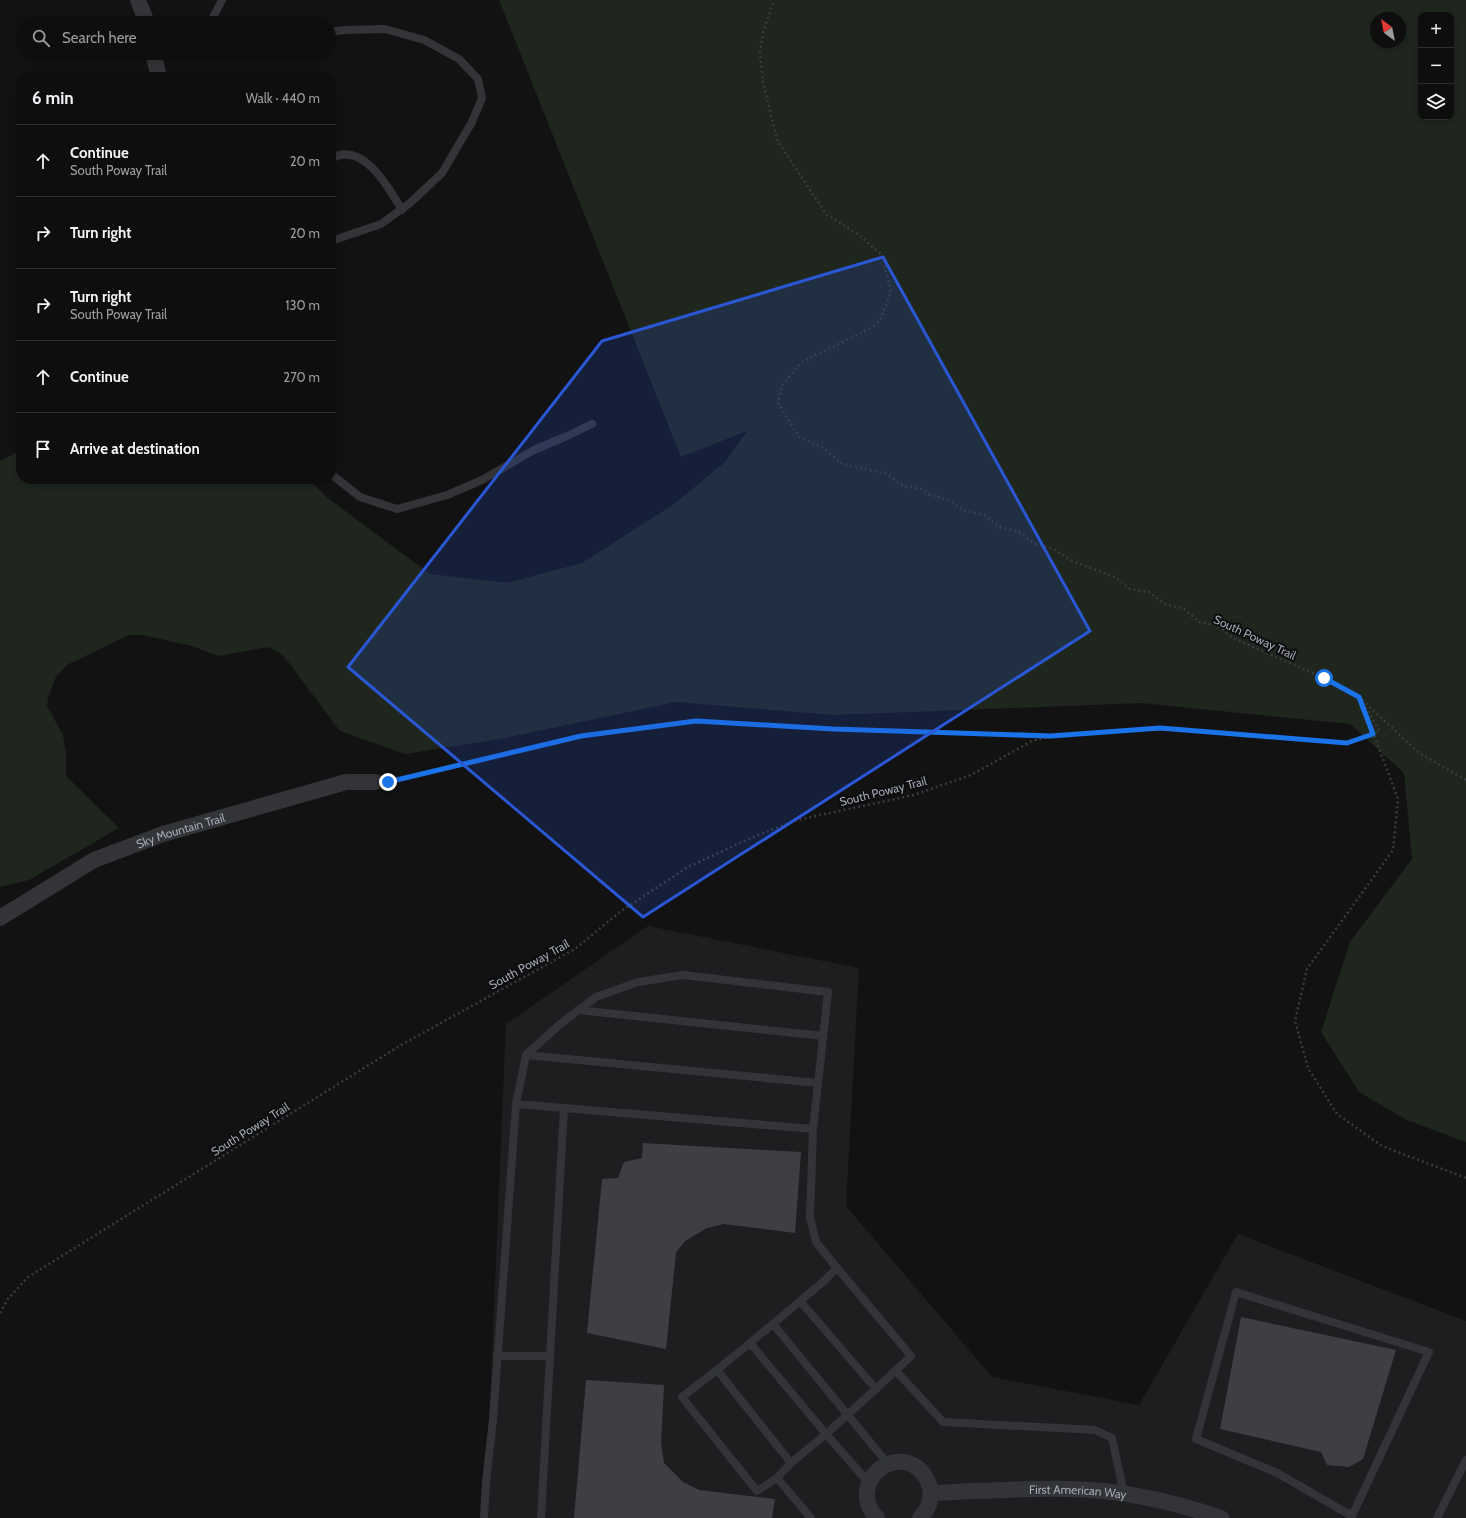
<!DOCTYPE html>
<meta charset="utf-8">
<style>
body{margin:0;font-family:Cabin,sans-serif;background:#1c1c1c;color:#f1f3f6}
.controls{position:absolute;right:12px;top:12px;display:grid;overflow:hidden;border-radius:8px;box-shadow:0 2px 6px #0003}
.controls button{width:36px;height:36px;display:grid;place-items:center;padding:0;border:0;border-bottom:1px solid #2e2e2e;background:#0e0e0e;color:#f1f3f6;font:20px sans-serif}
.compass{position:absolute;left:1370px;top:12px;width:36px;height:36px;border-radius:50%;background:#0e0e0e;box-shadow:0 2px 6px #0003;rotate:328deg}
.stop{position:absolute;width:12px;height:12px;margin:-9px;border:3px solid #1a73e8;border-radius:50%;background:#fff}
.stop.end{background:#1a73e8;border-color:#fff;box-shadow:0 1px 4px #0008}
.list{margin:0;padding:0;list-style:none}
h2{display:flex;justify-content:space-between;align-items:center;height:52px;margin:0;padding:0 16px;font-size:17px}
h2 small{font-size:13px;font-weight:400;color:#9b9c9e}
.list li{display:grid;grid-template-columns:26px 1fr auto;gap:12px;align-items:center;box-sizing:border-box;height:72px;padding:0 16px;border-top:1px solid #2e2e2e}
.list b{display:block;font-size:15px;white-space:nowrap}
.list p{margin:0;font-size:13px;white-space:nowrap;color:#9b9c9e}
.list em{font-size:13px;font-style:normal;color:#9b9c9e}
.icon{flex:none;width:22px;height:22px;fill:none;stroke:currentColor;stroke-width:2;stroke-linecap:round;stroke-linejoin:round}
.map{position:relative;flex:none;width:1466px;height:1518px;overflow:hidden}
.search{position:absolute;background:#0e0e0e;box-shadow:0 2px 6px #0003;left:16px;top:16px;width:320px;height:44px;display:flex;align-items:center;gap:10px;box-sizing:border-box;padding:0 14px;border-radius:22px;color:#9b9c9e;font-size:15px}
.panel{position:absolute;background:#0e0e0e;box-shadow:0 2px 6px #0003;left:16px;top:72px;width:320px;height:412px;border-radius:16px}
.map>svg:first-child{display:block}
.built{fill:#1e1e20}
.green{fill:#1e261e;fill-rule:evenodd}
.building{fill:#3d3f43}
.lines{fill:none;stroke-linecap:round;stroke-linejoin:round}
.path{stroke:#383b3f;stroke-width:2.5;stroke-dasharray:2 3;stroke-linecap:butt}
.lane{stroke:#323438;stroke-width:8}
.street{stroke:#323438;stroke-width:16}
.route{stroke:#1a73e8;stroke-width:5}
.marked{fill:#2a57d4;fill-opacity:0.2;stroke:#2a57d4;stroke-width:3;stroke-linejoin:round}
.labels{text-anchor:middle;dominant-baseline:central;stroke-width:4;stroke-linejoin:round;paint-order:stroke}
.street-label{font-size:12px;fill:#a2a8b4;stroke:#0d0d0e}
</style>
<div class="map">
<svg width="1466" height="1518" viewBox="0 0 1466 1518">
<rect width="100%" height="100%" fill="#121213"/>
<!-- built -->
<polygon class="built" points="648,926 859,968 846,1206 992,1377 1139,1405 1238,1234 1466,1321 1466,1518 485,1518 506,1024"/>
<!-- green -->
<path class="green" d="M 499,0 L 1466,0 L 1466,1142 L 1407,1120 L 1359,1092 L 1321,1032 L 1350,942 L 1412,859 L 1404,773 L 1350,724 L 1141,703 L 834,715 L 676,702 L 500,739 L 405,754 L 340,731 L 283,655 L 268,647 L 218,656 L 192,646 L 142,635 L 129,635 L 67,665 L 56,677 L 48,697 L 47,706 L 63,735 L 66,754 L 66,776 L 119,828 L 29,880 L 0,887 L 0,461 L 21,450 L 21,479 L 308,479 L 329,499 L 430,574 L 507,583 L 582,563 L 674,504 L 725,462 L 747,431 L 681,457 ZM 1421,15 L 1451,15 L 1451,117 L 1421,117 ZM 1376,18 L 1400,18 L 1400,42 L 1376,42 Z"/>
<!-- building -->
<g class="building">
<polygon points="643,1143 801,1152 795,1233 724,1224 707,1228 685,1241 676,1253 666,1349 587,1333 602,1179 618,1178 624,1162 642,1158"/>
<polygon points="1241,1317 1396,1350 1363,1459 1349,1467 1327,1465 1321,1452 1220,1429"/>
<polygon points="586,1380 664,1385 661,1443 664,1463 683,1482 699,1490 775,1499 772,1518 574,1518"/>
</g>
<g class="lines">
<!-- path -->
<g class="path">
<polyline points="1362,700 1419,753 1466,780"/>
<polyline points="1362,703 1398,799 1393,850 1307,969 1295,1021 1308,1068 1337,1114 1382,1146 1466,1178"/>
<polyline points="390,781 581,736 696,721 833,729 1047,735"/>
<polyline points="0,1313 8,1299 28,1277 401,1045 575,949 621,911 688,867 751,838 797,820 914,795 971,775 1032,741 1051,736 1160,728 1347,743 1380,731 1359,697 1324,678 1233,638 1218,626 1199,622 1184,609 1165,604 1149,592 1130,589 1115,577 1070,560 1054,549 1035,544 1019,532 1000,527 984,515 965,511 949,500 930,495 922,489 903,486 887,474 840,463 825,449 799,437 778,403 782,385 802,362 873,327 880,320 891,292 882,255 859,235 826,214 777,140 763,82 760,52 763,33 774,0"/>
</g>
<!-- lane -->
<g class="lane">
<polyline points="210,23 222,0"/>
<polyline points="329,32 345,30 385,29 424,40 459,59 478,79 482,98 472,122 442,173 410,203 381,224 331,241"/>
<path d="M 331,159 C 362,139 389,188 402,210"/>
<polyline points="331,474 360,497 397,509 447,495 482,480 534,450 567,436 592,424"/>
<polyline points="578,1010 823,1036"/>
<polyline points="526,1055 818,1083"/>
<polyline points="813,1129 828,992 683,975 638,982 596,997 559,1025 526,1055 516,1104 813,1129 810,1217 816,1242 837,1268"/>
<polyline points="800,1301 876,1389 826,1434 868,1482"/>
<polyline points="773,1324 888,1464"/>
<polyline points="750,1343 824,1281 837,1268 911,1356 876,1389"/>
<polyline points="497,1356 550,1356 541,1518"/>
<polyline points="550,1356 564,1108"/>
<polygon points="717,1370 791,1463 777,1478 757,1491 682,1397"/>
<polyline points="717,1370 750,1343 826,1434 791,1463"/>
<polyline points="896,1371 943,1422 1095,1430 1112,1438 1124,1494"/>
<polyline points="777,1478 811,1518"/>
<polyline points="484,1518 486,1482 493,1420 516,1104"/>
<polyline points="1351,1518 1429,1352 1236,1292 1196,1439 1277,1473 1352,1516"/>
<polyline points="1437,1518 1466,1460"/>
</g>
<!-- street -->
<g class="street">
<polyline points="138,0 147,23"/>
<polyline points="153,53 159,77"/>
<path id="s1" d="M 0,918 L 94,860 L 163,834 L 346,782 L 375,782"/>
<path id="s2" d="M 931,1493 C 977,1491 1023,1488 1069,1489 C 1121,1490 1172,1501 1221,1518"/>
<path d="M 877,1518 C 847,1486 890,1445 919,1469 C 924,1474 928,1480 930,1487 C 932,1499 929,1509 920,1518"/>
</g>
</g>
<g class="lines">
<!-- route -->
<polyline class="route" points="388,782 581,736 696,721 833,729 1051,736 1160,728 1347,743 1373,734 1359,697 1324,678"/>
</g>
<!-- marked area -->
<path class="marked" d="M 883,257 L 1090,631 L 643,917 L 348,667 L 602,341 Z"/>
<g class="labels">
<!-- street labels -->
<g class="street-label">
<text transform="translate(1255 637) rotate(25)">South Poway Trail</text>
<text transform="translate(883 791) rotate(-14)">South Poway Trail</text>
<text stroke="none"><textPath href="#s1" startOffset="202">Sky Mountain Trail</textPath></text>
<text transform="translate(529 964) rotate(-29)">South Poway Trail</text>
<text transform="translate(250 1129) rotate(-32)">South Poway Trail</text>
<text stroke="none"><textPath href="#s2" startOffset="147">First American Way</textPath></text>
</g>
</g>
</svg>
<div class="controls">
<button>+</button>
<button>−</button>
<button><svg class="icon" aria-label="layers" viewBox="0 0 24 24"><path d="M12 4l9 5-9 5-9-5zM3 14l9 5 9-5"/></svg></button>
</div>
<svg class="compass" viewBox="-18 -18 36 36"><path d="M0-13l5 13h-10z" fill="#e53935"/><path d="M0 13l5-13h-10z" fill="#9b9c9e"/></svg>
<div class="stop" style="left:1324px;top:678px"></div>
<div class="stop end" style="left:388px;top:782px"></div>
<div class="search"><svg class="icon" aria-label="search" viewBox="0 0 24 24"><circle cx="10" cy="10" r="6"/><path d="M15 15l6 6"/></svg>Search here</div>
<section class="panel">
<h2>6 min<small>Walk · 440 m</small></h2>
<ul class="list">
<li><svg class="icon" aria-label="ahead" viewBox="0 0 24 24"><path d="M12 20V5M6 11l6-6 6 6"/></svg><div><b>Continue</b><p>South Poway Trail</p></div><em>20 m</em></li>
<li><svg class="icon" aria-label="right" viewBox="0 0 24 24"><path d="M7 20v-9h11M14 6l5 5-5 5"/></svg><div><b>Turn right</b></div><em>20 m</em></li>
<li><svg class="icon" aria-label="right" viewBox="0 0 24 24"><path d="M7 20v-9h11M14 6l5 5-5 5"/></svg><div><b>Turn right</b><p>South Poway Trail</p></div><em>130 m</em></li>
<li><svg class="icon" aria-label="ahead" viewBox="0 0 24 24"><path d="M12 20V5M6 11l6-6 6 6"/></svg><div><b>Continue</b></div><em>270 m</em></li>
<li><svg class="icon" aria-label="arrive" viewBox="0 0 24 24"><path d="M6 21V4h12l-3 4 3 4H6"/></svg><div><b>Arrive at destination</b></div></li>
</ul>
</section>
</div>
